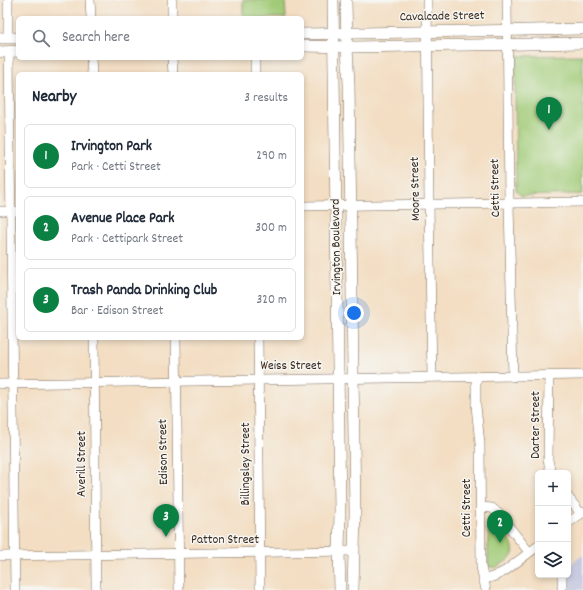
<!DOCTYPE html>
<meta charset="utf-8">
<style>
body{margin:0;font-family:Dekko,sans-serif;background:#f6f6f7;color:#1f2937}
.controls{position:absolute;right:12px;bottom:12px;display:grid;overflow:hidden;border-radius:6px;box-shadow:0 2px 6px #0003}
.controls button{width:36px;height:36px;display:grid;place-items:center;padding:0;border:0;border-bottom:1px solid #e0e1e3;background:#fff;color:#1f2937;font:20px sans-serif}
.you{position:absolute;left:354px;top:313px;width:14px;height:14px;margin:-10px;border:3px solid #fff;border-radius:50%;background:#1a73e8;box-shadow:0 0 0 6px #1a73e833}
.badge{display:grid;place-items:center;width:26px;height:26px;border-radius:50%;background:#0b8043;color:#fff;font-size:13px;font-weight:700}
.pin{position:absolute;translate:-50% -33px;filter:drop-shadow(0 1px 2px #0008)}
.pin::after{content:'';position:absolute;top:21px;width:14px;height:12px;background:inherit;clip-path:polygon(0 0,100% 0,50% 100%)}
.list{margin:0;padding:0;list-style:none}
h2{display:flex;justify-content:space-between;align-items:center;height:52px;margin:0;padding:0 16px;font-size:17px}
h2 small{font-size:13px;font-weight:400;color:#747a83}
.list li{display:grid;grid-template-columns:26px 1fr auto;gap:12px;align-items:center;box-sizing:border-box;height:64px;margin:0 8px 8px;padding:0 8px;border:1px solid #e0e1e3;border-radius:6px}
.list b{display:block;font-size:15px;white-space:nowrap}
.list p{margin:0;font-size:13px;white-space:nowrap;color:#747a83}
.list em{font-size:13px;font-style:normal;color:#747a83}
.icon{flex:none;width:22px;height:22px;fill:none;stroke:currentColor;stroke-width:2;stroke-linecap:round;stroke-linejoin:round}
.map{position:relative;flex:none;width:583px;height:590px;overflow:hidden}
.search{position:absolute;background:#fff;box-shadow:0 2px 6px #0003;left:16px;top:16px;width:288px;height:44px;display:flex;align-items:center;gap:10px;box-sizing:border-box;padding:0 14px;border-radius:6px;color:#747a83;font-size:15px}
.panel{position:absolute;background:#fff;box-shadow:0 2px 6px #0003;left:16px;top:72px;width:288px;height:268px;border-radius:6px}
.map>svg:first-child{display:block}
.industrial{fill:#c0c2dd}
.green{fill:#a1cb77;stroke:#6e7a4a}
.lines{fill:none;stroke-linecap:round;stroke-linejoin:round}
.minor-casing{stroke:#7b6958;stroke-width:10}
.major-casing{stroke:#7b6958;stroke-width:12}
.minor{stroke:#fff;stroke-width:9}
.major{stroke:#fff;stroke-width:11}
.labels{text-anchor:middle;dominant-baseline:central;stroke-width:3;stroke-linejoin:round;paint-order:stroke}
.street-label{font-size:13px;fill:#3b2a1e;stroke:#f6f6f2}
</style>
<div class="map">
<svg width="583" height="590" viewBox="0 0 583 590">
<rect width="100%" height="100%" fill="#f6f6f2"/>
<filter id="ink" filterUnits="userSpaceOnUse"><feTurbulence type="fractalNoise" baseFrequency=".025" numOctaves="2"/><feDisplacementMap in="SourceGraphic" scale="8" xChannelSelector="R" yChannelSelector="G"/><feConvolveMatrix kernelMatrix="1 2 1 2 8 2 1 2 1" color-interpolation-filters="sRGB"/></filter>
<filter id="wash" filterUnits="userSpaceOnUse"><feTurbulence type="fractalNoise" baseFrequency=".012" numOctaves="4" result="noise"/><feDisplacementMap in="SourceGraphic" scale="16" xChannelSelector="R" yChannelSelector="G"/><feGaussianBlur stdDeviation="0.9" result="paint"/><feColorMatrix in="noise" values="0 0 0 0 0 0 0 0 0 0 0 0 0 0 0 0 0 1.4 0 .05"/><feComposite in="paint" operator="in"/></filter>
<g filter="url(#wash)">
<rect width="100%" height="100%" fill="#f3dec3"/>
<!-- industrial -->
<polygon class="industrial" points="583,555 583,590 568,590 568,566"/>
<!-- green -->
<g class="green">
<polygon points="243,0 285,0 286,18 243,18"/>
<polygon points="583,55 583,194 521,196 516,190 515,71 517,63 517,56"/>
<path d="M 489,521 L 494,521 C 500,528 519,546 512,556 C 508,561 501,564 496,568 L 488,566 L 488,523 Z"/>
</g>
</g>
<g filter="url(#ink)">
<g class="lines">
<!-- minor casing -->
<g class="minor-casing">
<g id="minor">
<polyline points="8,0 8,38"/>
<polyline points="90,0 91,18"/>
<polyline points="172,0 172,18"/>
<polyline points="427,0 429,204 432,377"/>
<polyline points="507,0 509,203 513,377"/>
<polyline points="9,52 15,590"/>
<polyline points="91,58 92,74"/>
<polyline points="172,58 173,74"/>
<polyline points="255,58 255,74"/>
<polyline points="302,206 583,202"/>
<polyline points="0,211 18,211"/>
<polyline points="94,338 96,590"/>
<polyline points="176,338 179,590"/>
<polyline points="258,338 260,590"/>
<polyline points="549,376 548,460 551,473"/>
<polyline points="476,377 476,406 480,444 481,567 486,590"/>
<path d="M 0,384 C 194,380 389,379 583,375"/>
<polyline points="568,497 581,514"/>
<polyline points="481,507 492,508 499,514 529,552"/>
<polyline points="568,523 583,512"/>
<polyline points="0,556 353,551"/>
<polyline points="562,575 562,590"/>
<polyline points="483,580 495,576 505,571 538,546"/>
</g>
</g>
<!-- major casing -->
<g class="major-casing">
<g id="major">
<polyline points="333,0 340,512 339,551 340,590"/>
<polyline points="346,0 347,47 349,84 355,513 353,590"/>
<polyline points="302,34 583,29"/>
<polyline points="0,38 18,38"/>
<polyline points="302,46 352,47 583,43"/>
<polyline points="0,52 18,51"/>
</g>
</g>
<!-- minor -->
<use href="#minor" class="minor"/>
<!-- major -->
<use href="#major" class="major"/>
</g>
</g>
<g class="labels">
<!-- street labels -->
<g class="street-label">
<text transform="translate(442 17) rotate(-1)">Cavalcade Street</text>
<text transform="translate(496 188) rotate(-91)">Cetti Street</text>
<text transform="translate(416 189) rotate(-91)">Moore Street</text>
<text transform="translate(337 247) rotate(-91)">Irvington Boulevard</text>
<text x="291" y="366">Weiss Street</text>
<text transform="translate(536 425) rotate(-90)">Darter Street</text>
<text transform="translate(164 452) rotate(-91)">Edison Street</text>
<text transform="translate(82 464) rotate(-90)">Averill Street</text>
<text transform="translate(246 464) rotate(-90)">Billingsley Street</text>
<text transform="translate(467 508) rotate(-90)">Cetti Street</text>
<text x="225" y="540">Patton Street</text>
</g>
</g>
</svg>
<div class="controls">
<button>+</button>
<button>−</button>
<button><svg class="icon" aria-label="layers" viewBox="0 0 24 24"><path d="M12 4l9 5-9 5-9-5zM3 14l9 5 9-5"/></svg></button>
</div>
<div class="you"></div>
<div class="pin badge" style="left:549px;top:130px">1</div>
<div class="pin badge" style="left:500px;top:543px">2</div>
<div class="pin badge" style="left:166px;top:537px">3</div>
<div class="search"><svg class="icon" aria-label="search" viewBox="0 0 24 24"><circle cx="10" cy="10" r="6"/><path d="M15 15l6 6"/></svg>Search here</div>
<section class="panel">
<h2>Nearby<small>3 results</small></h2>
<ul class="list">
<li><span class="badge">1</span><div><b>Irvington Park</b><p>Park · Cetti Street</p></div><em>290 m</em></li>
<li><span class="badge">2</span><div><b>Avenue Place Park</b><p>Park · Cettipark Street</p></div><em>300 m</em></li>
<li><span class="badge">3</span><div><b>Trash Panda Drinking Club</b><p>Bar · Edison Street</p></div><em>320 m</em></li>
</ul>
</section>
</div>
